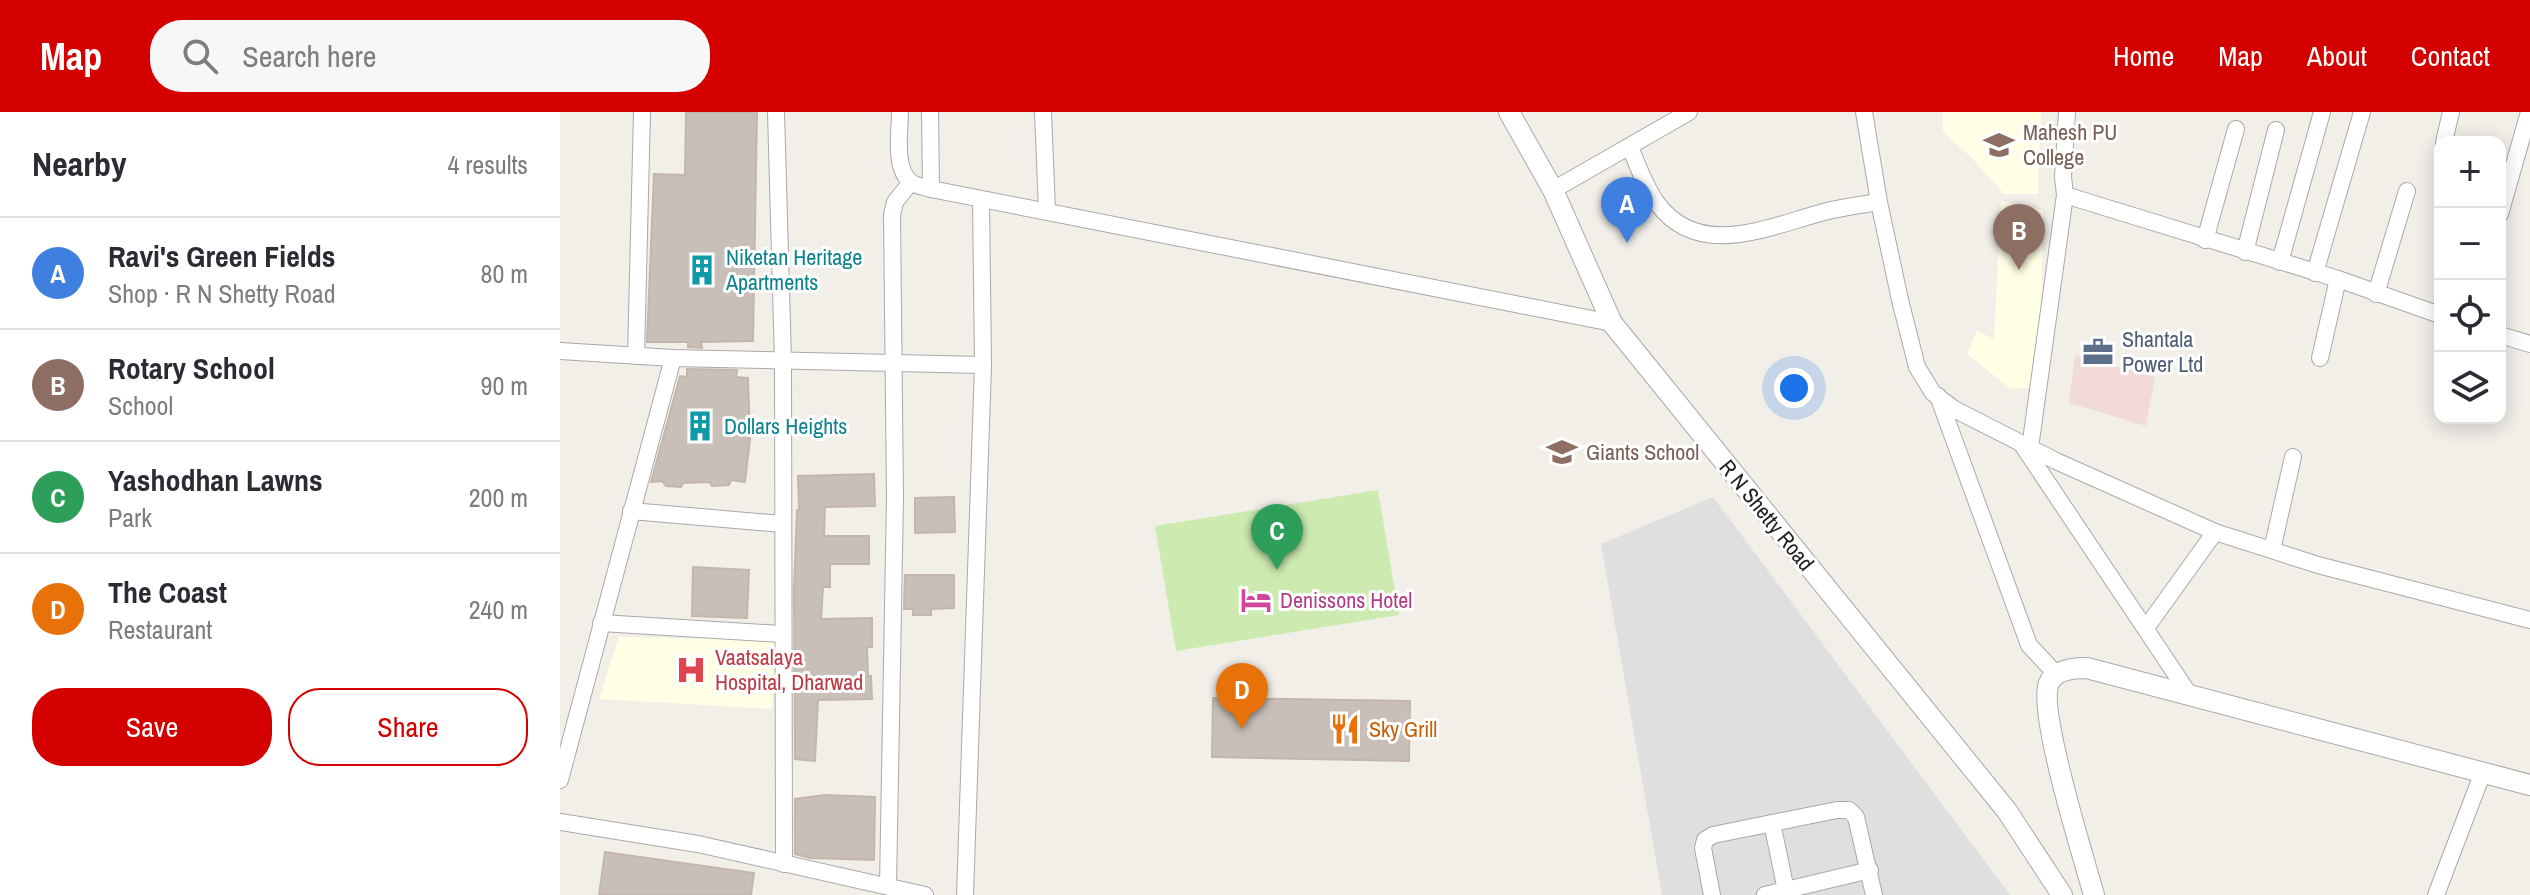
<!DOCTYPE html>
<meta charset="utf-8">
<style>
body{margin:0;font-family:"Archivo Narrow",sans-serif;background:#f7f7f7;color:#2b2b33}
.controls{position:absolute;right:24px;top:24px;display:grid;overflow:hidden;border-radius:16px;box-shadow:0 4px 20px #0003}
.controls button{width:72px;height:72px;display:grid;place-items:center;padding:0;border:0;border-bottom:2px solid #e1e1e2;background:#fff;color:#2b2b33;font:40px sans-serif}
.you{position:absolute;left:1234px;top:276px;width:28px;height:28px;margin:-20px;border:6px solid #fff;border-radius:50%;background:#1a73e8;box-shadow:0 0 0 12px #1a73e833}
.badge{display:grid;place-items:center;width:52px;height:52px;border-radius:50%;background:#d40000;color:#fff;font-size:26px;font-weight:700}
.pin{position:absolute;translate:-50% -66px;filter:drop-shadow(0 2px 4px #0008)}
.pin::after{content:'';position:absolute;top:42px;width:28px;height:24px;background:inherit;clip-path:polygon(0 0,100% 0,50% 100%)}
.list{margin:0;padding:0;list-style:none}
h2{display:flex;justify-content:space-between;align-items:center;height:104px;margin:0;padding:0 32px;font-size:34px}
h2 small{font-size:26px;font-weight:400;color:#7c7c81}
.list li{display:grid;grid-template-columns:52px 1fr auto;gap:24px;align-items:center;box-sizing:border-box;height:112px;padding:0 32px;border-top:2px solid #e1e1e2}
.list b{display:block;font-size:30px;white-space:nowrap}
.list p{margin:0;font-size:26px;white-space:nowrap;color:#7c7c81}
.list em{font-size:26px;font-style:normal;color:#7c7c81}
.actions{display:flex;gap:16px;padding:24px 32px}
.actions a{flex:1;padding:18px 0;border:2px solid #d40000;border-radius:32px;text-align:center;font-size:28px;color:#d40000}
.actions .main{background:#d40000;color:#fff}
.icon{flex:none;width:44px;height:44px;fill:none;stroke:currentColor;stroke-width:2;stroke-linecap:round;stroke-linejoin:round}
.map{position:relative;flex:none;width:1970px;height:783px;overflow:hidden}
header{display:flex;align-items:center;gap:48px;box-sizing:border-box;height:112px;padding:0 40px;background:#d40000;color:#fff}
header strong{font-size:38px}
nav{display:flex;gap:44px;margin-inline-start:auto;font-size:28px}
.search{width:560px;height:72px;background:#f7f7f7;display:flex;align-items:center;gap:20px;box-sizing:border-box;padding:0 28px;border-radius:32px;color:#7c7c81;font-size:30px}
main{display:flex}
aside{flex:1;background:#fff}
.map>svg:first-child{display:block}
.residential{fill:#e0dfdf}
.commercial{fill:#f2dad9}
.education{fill:#ffffe5}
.grass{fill:#cdebb0}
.building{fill:#c7bfb8;stroke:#c4b6ab;stroke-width:2}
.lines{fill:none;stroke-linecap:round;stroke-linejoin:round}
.minor-casing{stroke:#a9a9a9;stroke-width:18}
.tertiary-casing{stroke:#a9a9a9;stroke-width:22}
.minor{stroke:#fff;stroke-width:16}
.tertiary{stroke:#fff;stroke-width:20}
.labels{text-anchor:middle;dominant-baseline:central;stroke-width:6;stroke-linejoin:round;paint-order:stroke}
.education-label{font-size:22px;fill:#785e54;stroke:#fff;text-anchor:start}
.culture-label{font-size:22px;fill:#0d838f;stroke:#fff;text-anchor:start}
.service-label{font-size:22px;fill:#4e5e75;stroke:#fff;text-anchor:start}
.street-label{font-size:22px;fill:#222;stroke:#fff}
.hotel-label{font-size:22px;fill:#b23c85;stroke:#fff;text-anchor:start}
.health-label{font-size:22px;fill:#be3a42;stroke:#fff;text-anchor:start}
.food-label{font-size:22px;fill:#c56008;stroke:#fff;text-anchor:start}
</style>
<header>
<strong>Map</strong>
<div class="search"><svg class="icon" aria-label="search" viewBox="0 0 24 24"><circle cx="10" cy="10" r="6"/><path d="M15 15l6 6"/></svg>Search here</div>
<nav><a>Home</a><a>Map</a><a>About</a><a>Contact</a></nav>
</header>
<main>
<aside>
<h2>Nearby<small>4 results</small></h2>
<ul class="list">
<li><span class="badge" style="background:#3f7fe0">A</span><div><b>Ravi's Green Fields</b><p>Shop · R N Shetty Road</p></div><em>80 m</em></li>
<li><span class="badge" style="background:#8d6e63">B</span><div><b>Rotary School</b><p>School</p></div><em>90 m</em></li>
<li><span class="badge" style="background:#2e9e5b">C</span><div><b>Yashodhan Lawns</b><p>Park</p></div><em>200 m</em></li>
<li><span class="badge" style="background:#e8710a">D</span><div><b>The Coast</b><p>Restaurant</p></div><em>240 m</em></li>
</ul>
<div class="actions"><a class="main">Save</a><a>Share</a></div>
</aside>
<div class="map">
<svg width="1970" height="783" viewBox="0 0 1970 783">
<rect width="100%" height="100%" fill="#f2efe9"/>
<!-- residential -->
<polygon class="residential" points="1153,385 1450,783 1102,783 1041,432"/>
<!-- commercial -->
<polygon class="commercial" points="1515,243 1595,265 1586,314 1509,291"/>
<!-- education -->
<g class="education">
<polygon points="1383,0 1481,0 1478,82 1444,82 1412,46 1383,20"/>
<polygon points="1441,89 1483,98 1480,275 1451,277 1407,242 1417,219 1434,227"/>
<polygon points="59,525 215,528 212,597 39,587"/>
</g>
<!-- grass -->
<polygon class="grass" points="818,378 839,503 616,539 595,414"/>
<!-- building -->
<g class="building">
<polygon points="126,0 197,0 193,229 141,230 142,236 128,235 128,230 87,230 94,62 125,63"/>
<polygon points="127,257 177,258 176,265 188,266 190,327 185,370 171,368 169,373 152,374 150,370 123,371 121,375 106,374 102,369 91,370 120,264 127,265"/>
<polygon points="314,362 315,394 265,395 264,424 309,424 309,452 270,452 270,475 263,475 261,507 312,506 312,535 307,535 308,564 311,564 312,587 258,588 255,649 235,647 234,476 237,398 239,398 238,364"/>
<polygon points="394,385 395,420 355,421 355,386"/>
<polygon points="133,455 189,458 187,506 132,504"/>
<polygon points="345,463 394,463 394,496 371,497 371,503 353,503 353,497 344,497"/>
<polygon points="653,586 850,589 849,649 652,645"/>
<polygon points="265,683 315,685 314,748 250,746 235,742 235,687"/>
<polygon points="45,740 194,761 191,783 39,783"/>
</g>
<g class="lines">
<!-- minor casing -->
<g class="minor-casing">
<g id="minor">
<polyline points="216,0 223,249 224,752"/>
<path d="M 340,0 C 340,19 333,58 352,71 C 357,74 365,75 371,77 L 1052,211"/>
<polyline points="370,0 371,77"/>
<polyline points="483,0 487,99"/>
<polyline points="1304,0 1319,90 1340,188 1357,255 1373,281 1394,297 1496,349 1655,420 1758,453 1970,508"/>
<polyline points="1507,0 1503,65 1505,83 1778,167 1880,203"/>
<polyline points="1884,30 1891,0"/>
<path d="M 1070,35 C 1078,54 1085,75 1097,91 C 1139,149 1210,114 1264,100 C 1282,95 1301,93 1319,90"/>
<polyline points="993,78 1129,0"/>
<polyline points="1940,102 1969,0"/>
<polyline points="1645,128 1676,17"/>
<polyline points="1685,140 1716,18"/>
<polyline points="1720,150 1762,0"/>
<polyline points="1755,161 1802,0"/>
<polyline points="1816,182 1847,79"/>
<polyline points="1940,223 1970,232"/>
<polyline points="0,239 113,246 423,253"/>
<polyline points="76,244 82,0"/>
<polyline points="1760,246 1778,167"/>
<polyline points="1378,284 1469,533 1496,562"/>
<polyline points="1463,334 1629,582"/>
<polyline points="1470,336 1505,83"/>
<polyline points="71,399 222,412"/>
<polyline points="1712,438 1733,345"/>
<polyline points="41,511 222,522"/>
<polyline points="1586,516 1655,420"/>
<polyline points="0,668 113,246"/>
<polyline points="0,710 138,732 365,783"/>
<polyline points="1212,711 1227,783"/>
<polyline points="328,774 335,385 332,103 335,90 351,70"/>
<polyline points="405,783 423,253 421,88"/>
<polyline points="1152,783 1143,736 1145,728 1153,723 1277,698 1289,698 1296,705 1314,783"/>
<polyline points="1205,783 1310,758"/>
<polyline points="1876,783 1923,660"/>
</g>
</g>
<!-- tertiary casing -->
<g class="tertiary-casing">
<g id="tertiary">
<polyline points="949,0 993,78 1052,211 1447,699 1502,783"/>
<path d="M 1534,783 C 1524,747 1477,598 1489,571 C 1495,557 1515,556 1527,556 L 1970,673"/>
</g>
</g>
<!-- minor -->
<use href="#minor" class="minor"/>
<!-- tertiary -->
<use href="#tertiary" class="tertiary"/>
</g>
<!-- icons -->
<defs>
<g id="school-bare" transform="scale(2.4)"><path d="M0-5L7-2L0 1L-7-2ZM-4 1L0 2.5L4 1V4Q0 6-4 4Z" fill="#8d6e63" stroke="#fff" stroke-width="2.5" paint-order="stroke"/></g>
<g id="building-bare" transform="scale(2.4)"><path d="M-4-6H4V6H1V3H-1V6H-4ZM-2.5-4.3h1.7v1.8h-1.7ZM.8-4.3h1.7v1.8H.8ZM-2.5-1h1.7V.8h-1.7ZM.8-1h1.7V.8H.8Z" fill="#0f9aa8" stroke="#fff" stroke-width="2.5" paint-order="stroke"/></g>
<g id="office-bare" transform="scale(2.4)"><path d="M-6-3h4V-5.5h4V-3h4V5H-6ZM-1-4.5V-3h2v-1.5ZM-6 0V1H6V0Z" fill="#5c6f8a" stroke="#fff" stroke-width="2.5" paint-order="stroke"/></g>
<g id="hotel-bare" transform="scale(2.4)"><path d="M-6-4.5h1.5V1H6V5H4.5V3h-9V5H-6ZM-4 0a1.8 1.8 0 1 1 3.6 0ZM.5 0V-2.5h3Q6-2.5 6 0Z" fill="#d1479c" stroke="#fff" stroke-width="2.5" paint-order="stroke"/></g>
<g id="hospital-bare" transform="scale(2.4)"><path d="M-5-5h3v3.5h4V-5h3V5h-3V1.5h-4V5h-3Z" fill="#e0444e" stroke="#fff" stroke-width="2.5" paint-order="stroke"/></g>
<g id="restaurant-bare" transform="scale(2.4)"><path d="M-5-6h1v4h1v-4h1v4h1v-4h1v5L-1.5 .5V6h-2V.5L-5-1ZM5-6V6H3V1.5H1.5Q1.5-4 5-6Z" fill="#e8710a" stroke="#fff" stroke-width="2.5" paint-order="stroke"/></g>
</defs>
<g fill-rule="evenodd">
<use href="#school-bare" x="1439" y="33"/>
<use href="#building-bare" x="142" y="158"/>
<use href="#office-bare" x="1538" y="240"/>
<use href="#building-bare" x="140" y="314"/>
<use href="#school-bare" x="1002" y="340"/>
<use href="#hotel-bare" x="696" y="488"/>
<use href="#hospital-bare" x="131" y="558"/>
<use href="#restaurant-bare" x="785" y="617"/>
</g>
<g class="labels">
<!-- education labels -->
<g class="education-label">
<text x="1463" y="20">Mahesh PU<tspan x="1463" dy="25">College</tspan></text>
<text x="1026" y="340">Giants School</text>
</g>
<!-- culture labels -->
<g class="culture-label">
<text x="166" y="145">Niketan Heritage<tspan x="166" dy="25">Apartments</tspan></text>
<text x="164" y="314">Dollars Heights</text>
</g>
<!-- service labels -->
<g class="service-label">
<text x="1562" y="227">Shantala<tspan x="1562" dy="25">Power Ltd</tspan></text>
</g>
<!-- street labels -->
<g class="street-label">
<text transform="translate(1207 403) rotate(51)">R N Shetty Road</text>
</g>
<!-- hotel labels -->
<g class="hotel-label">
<text x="720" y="488">Denissons Hotel</text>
</g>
<!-- health labels -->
<g class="health-label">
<text x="155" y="545">Vaatsalaya<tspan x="155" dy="25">Hospital, Dharwad</tspan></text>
</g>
<!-- food labels -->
<g class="food-label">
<text x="809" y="617">Sky Grill</text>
</g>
</g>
</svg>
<div class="controls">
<button>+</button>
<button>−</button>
<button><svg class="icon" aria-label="locate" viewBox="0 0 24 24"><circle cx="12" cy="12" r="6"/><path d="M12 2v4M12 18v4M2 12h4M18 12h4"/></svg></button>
<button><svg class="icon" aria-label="layers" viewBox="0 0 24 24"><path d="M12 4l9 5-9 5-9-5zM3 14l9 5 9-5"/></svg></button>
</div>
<div class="you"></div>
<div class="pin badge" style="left:1067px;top:131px;background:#3f7fe0">A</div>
<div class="pin badge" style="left:1459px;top:158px;background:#8d6e63">B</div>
<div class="pin badge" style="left:717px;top:458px;background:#2e9e5b">C</div>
<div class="pin badge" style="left:682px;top:617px;background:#e8710a">D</div>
</div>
</main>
